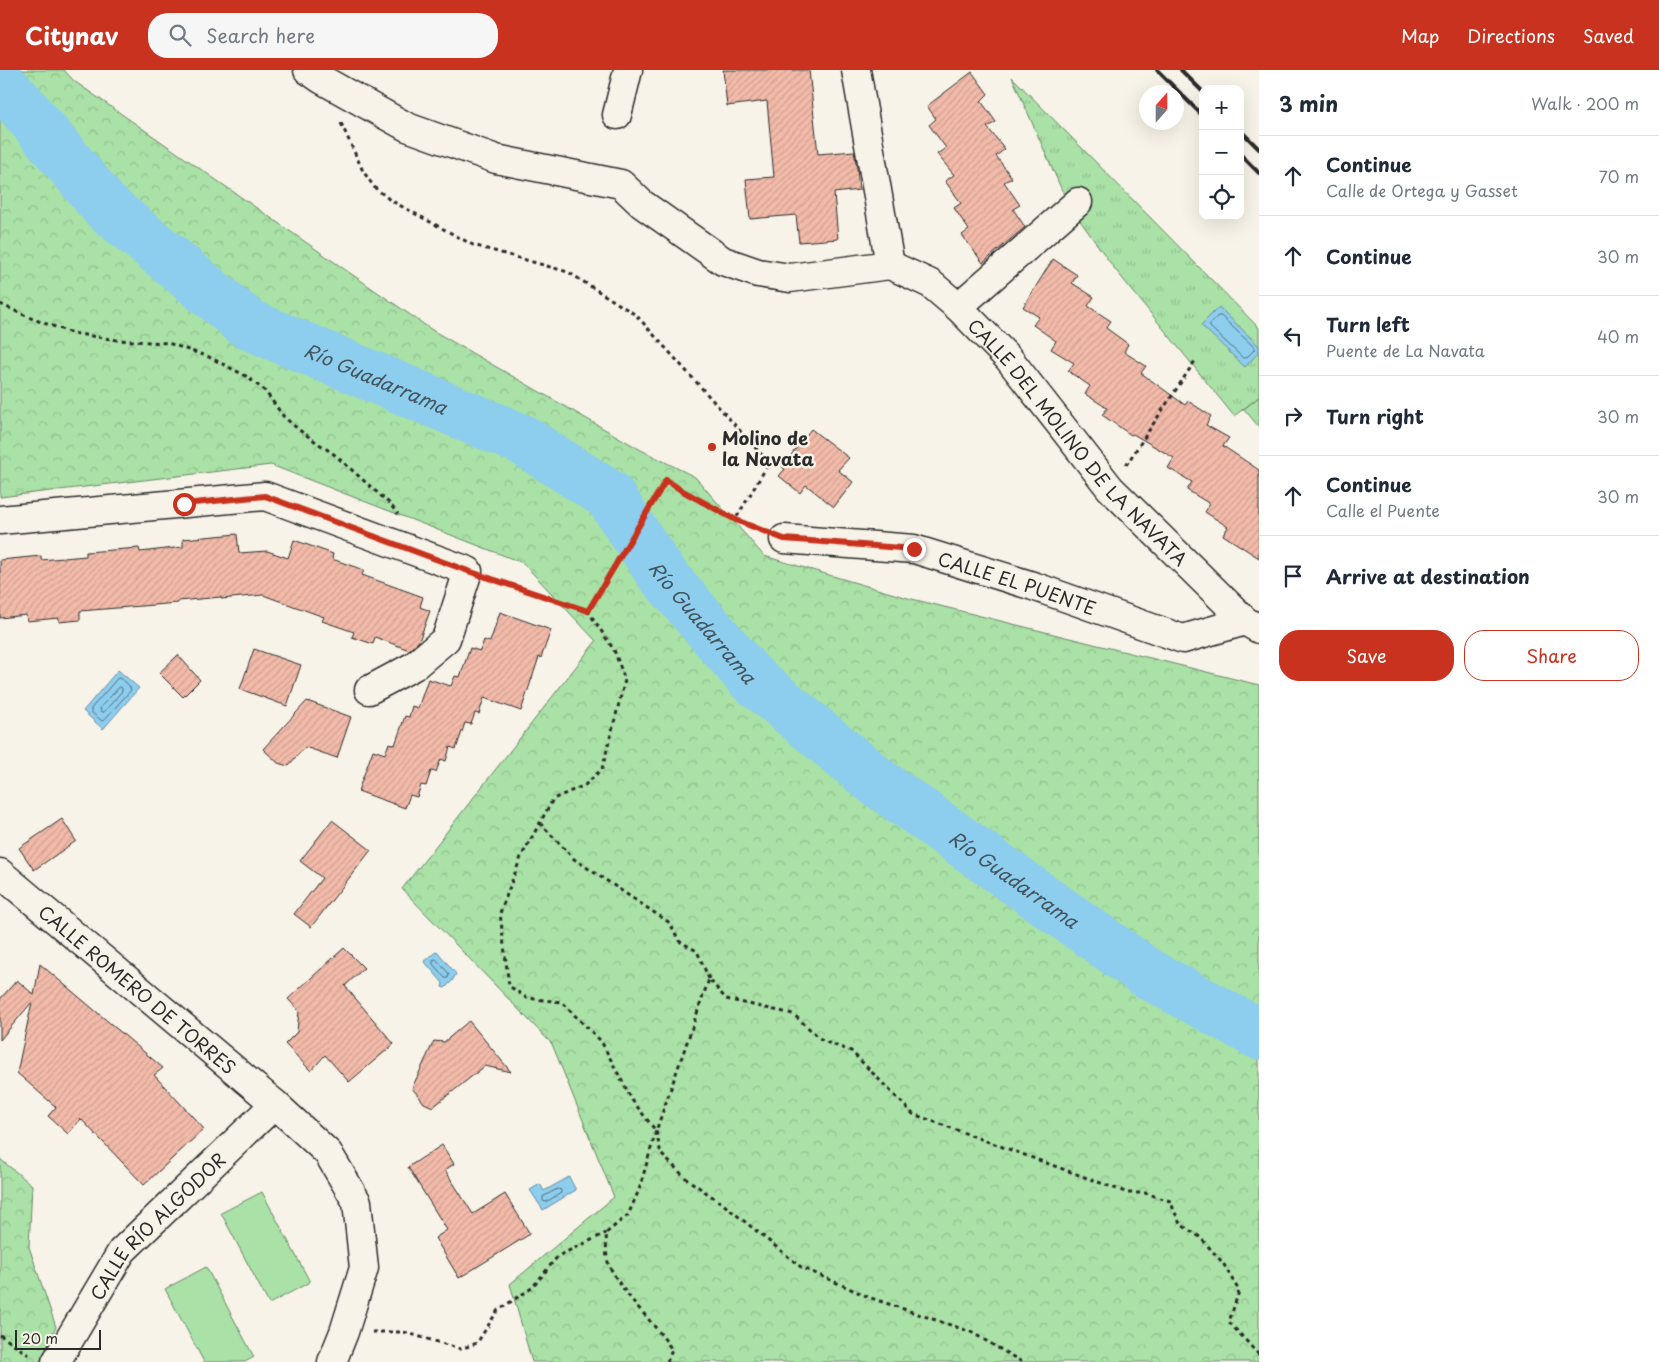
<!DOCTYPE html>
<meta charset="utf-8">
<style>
body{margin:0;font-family:"Playpen Sans",sans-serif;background:#f6f6f7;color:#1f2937}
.controls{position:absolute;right:15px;top:15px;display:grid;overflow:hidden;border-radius:10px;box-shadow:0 5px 20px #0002}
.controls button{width:45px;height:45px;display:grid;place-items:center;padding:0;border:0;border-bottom:1px solid #e0e1e3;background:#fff;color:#1f2937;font:25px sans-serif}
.compass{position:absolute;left:1139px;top:15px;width:45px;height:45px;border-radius:50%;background:#fff;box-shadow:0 5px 20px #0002;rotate:21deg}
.scale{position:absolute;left:15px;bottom:12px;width:86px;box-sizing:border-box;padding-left:5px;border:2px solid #2b2b2b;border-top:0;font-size:14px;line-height:18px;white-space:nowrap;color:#2b2b2b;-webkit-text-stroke:4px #f7f3e8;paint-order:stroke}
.stop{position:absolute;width:15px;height:15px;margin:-11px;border:4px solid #c8321e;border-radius:50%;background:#fff}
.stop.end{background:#c8321e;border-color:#fff;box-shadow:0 1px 5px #0008}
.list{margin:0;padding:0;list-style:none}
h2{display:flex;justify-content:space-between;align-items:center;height:65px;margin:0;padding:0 20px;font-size:21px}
h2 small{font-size:16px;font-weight:400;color:#747a83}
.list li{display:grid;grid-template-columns:32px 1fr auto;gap:15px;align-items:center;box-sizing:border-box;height:80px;padding:0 20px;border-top:1px solid #e0e1e3}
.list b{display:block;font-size:19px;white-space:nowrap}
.list p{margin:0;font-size:16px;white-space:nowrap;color:#747a83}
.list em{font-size:16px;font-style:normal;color:#747a83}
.actions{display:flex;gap:10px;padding:15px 20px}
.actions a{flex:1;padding:11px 0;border:1px solid #c8321e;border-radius:20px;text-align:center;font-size:18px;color:#c8321e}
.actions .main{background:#c8321e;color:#fff}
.icon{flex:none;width:28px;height:28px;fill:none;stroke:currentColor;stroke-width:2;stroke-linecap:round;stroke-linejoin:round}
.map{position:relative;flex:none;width:1259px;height:1292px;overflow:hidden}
header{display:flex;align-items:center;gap:30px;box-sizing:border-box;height:70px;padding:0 25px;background:#c8321e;color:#fff}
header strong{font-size:24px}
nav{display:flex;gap:28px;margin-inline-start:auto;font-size:18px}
.search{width:350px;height:45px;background:#f6f6f7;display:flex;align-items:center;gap:12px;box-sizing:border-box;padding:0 18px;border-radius:20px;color:#747a83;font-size:19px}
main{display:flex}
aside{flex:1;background:#fff}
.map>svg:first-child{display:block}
.grass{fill:url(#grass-tufts);stroke:#6a8668}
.forest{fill:url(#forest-crowns);stroke:#6a8668}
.garden{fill:#a9e1a6;stroke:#6a8668}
.water{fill:#8dcdee;stroke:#668ca0}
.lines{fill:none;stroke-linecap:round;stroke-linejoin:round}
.shore{stroke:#526c79;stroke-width:1}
.river{stroke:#8dcdee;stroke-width:51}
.building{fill:url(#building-hatch);stroke:#2b2b2b}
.minor-casing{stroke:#2b2b2b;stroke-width:31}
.path{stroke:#2b2b2b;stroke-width:3;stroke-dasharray:4 4;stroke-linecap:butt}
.minor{stroke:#f7f3e8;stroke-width:28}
.rail{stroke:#2b2b2b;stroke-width:4}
.route{stroke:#c8321e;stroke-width:6}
.poi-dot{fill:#c8321e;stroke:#f7f3e8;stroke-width:2}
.labels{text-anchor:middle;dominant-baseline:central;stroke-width:5;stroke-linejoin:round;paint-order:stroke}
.poi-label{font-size:18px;font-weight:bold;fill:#2b2b2b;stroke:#f7f3e8;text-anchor:start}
.street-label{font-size:18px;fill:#2b2b2b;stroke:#f7f3e8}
.water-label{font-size:19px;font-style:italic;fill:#44545c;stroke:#f7f3e8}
</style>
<header>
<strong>Citynav</strong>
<div class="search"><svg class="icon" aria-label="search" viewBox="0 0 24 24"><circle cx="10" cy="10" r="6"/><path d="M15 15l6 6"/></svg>Search here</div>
<nav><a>Map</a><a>Directions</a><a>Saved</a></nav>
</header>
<main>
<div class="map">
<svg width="1259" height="1292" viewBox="0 0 1259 1292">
<defs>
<pattern id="grass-tufts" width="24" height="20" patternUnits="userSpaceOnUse" patternTransform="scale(1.25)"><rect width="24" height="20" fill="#a9e1a6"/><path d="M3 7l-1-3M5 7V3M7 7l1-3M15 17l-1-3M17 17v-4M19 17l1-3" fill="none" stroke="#92c18f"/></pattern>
<pattern id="forest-crowns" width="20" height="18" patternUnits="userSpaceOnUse" patternTransform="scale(1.25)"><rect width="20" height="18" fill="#a9e1a6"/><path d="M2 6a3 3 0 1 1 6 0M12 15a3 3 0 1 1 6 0" fill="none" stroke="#92c18f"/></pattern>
<pattern id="building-hatch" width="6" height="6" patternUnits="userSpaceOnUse" patternTransform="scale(1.25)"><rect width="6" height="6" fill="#f2baa9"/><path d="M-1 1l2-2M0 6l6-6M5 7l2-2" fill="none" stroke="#d0a092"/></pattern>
</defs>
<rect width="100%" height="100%" fill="#f7f3e8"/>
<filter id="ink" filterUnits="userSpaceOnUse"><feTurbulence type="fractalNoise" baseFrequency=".02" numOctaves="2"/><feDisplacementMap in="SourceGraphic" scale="10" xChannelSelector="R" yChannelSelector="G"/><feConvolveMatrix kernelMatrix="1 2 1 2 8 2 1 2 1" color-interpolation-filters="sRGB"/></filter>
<g filter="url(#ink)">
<!-- grass -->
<polygon class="grass" points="1012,7 1259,258 1259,327 1234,346 1114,198 1068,134"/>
<!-- forest -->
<g class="forest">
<polygon points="0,0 64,0 74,11 432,260 641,380 695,407 764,486 908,528 1259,615 1259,1292 532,1292 510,1214 614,1127 552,974 402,819 596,571 523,493 271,395 0,427"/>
<polygon points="0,1089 32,1115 29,1177 56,1257 40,1292 0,1292"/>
</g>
<!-- garden -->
<g class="garden">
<polygon points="1259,327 1259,357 1244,339"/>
<polygon points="262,1122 310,1212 269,1234 221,1143"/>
<polygon points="206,1197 254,1287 245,1292 204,1292 165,1219"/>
</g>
<!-- water -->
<g class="water">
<polygon points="1219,237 1259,276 1259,282 1245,297 1201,255"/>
<polygon points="118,600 139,618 103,659 83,641"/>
<polygon points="437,881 456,904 452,911 445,918 442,917 443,913 424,891"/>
<polygon points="569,1107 576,1120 543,1140 530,1120 540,1114 544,1121"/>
</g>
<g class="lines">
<!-- shore -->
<g class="shore">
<polygon points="1218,246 1221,246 1254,277 1254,280 1246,288 1243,288 1210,257 1210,254"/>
<path d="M 118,608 C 123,609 130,615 131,620 L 104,650 L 102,651 L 91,642 L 91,639 Z"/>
<polygon points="120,617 122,618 122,621 104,642 101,642 100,638"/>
<polygon points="436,889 449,904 448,908 445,908 433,894 433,891"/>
<polygon points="558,1119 561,1120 561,1123 546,1132 543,1131 543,1127"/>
</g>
<!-- river -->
<path class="river" id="s1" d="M 0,13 L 21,35 L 105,136 L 248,254 L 521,369 L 609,425 L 661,503 L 750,607 L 876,711 L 1147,903 L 1259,964"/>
</g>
<!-- building -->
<g class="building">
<polygon points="723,0 809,0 818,84 854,81 857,98 859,120 834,123 838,169 799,172 796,145 750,149 746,109 774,107 767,31 727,36"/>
<polygon points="972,2 988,24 981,31 996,52 987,57 1005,79 996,86 1012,108 1004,112 1020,135 1013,139 1025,157 983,193 962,165 969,160 954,138 961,133 945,111 954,105 937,84 946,78 929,55 936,49 927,36"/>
<polygon points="1053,189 1077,205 1072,213 1094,227 1088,236 1111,251 1106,258 1128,274 1124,282 1146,296 1141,303 1185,335 1188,331 1211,346 1206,355 1229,368 1223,376 1259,400 1259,488 1223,465 1228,457 1205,442 1210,434 1187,420 1192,412 1168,398 1174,388 1133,364 1131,365 1102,345 1107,338 1085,324 1090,316 1068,301 1074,293 1051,279 1056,271 1033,255 1039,247 1023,237"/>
<polygon points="811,359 849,388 838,400 853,412 834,437 806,415 800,423 779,406 785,399 782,397"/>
<polygon points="237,464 239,483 267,481 288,488 294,470 333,484 332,489 364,500 362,505 423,527 420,537 430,541 419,571 409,580 375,567 373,574 352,567 354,562 322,551 324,547 263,525 221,529 221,527 178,531 178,533 80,541 80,550 59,552 59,548 27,551 26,545 0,548 0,490 41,486 41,490 86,486 86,482 139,478 140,482 183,477 183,469"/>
<polygon points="500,542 551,560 541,588 539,587 521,641 484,628 479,644 475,643 471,654 465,653 456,679 450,677 446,691 441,689 436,702 431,701 426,716 421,715 417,727 410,725 405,738 358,721 373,680 385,684 389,673 395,675 405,646 409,647 412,636 418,638 428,609 451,616 455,606 460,607 470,578 480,581 484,570 490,572"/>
<polygon points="254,579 301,595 287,636 240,619"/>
<polygon points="178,585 200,610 183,627 159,603"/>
<polygon points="307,631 351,647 337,688 305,677 288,696 278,693 263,679"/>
<polygon points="62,749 76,771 34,800 19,778"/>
<polygon points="332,750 371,780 311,857 294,844 322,808 300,791"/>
<polygon points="344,878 364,898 345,916 394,974 349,1012 325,985 311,1001 285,974 297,962 299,941 288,929"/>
<polygon points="40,894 163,998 154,1005 204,1059 144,1115 81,1049 68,1064 48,1046 56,1037 17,1003 32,932 0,970 0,929 17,910 34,925"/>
<polygon points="469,951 511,1002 485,996 433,1037 424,1033 412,1018 434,971 444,972"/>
<polygon points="442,1075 454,1094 445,1100 473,1144 505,1124 530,1164 459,1208 435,1168 447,1160 408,1097"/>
</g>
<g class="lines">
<!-- minor casing -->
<g class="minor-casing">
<g id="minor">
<path id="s2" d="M 308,0 L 321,9 L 407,57 L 496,89 L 621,114 L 642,134 L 723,191 L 758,203 L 790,208 L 890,195 L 931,214 L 958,237 L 1009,289 L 1110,418 L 1245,551 L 1259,559"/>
<polyline points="856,0 890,195"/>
<polyline points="617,45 628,0"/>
<polyline points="958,237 1078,132"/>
<polyline points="0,450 265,426 468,501 446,569 414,596 369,620"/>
<path id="s3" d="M 784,469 L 914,479 L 1033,516 L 1183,569 L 1245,551"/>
<path id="s4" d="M 0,803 L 275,1034 L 328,1083 L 357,1132 L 364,1198 L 344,1262 L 332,1292"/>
<path id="s5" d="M 56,1292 L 122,1181 L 275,1034"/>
</g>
</g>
<!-- path -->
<g class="path">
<polyline points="341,53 363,101 374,117 390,130 473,175 568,202 636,245 769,393 735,450"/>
<polyline points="0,234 33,249 72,263 117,270 168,273 209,287 246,306 265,321 284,347 299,360 335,385 389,433 398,444"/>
<polyline points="1126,395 1195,291"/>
<polyline points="496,510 588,541 614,580 625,610 602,699 585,715 553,729 521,787 500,843 509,916 527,928 561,932 601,971 632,1030 656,1061 661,1084 688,1110 723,1134 801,1197 871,1228 971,1262 1022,1292"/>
<path d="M 588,541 L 666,410 C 694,429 725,446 758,459"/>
<polyline points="540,753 574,789 670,853 679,871 697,881 709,909"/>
<polyline points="372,1262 404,1262 461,1279 477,1273 498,1240 532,1218 558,1186 606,1163"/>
<polyline points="0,1265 29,1285"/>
<path d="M 667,1292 L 672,1280 C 654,1251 623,1226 609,1195 C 605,1186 607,1173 606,1163 L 628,1145 L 639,1120 L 656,1061 L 709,909 L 726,929 L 793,944 L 823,971 L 851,981 L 913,1044 L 1128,1123 L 1145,1123 L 1170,1131 L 1180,1154 L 1200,1167 L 1223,1193 L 1239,1221 L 1229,1252 L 1259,1285"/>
</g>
<!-- minor -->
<use href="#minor" class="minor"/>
<!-- rail -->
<g class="rail">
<polyline points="1157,0 1203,46"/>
<polyline points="1181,0 1203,22"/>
<polyline points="1240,60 1259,79"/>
<polyline points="1240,84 1259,103"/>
</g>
</g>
</g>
<g class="lines" filter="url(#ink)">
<!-- route -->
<polyline class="route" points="184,434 265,426 468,501 588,541 666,410 681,420 736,450 784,469 914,479"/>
</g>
<!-- markers -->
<circle class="poi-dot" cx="712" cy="377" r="5"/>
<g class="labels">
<!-- poi labels -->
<g class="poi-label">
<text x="722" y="367">Molino de<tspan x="722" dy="21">la Navata</tspan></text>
</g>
<!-- street labels -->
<g class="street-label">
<text stroke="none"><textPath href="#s2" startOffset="896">CALLE DEL MOLINO DE LA NAVATA</textPath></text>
<text stroke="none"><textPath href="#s3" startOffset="239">CALLE EL PUENTE</textPath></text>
<text stroke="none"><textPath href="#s4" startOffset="180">CALLE ROMERO DE TORRES</textPath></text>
<text stroke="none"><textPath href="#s5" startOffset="171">CALLE RÍO ALGODOR</textPath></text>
</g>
<!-- water labels -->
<g class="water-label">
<text stroke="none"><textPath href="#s1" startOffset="486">Río Guadarrama</textPath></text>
<text stroke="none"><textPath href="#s1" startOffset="906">Río Guadarrama</textPath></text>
<text stroke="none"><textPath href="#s1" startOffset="1311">Río Guadarrama</textPath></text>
</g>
</g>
</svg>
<div class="controls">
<button>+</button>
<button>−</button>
<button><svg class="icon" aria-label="locate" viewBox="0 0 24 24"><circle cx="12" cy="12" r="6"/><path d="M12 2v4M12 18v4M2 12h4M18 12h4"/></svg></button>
</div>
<svg class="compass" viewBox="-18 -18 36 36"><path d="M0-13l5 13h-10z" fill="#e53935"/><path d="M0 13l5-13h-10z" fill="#747a83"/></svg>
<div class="scale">20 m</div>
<div class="stop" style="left:184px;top:434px"></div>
<div class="stop end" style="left:914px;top:479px"></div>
</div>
<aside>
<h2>3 min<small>Walk · 200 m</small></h2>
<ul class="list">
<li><svg class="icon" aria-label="ahead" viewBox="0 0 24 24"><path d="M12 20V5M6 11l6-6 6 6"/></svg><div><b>Continue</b><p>Calle de Ortega y Gasset</p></div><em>70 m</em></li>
<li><svg class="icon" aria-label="ahead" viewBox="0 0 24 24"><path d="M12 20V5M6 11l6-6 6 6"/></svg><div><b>Continue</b></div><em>30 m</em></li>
<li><svg class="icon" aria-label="left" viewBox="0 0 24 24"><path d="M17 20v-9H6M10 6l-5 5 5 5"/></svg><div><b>Turn left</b><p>Puente de La Navata</p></div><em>40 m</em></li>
<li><svg class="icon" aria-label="right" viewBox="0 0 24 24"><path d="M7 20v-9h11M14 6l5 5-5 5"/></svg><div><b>Turn right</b></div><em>30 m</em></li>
<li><svg class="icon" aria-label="ahead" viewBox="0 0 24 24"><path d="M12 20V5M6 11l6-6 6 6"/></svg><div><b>Continue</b><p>Calle el Puente</p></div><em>30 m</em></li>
<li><svg class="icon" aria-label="arrive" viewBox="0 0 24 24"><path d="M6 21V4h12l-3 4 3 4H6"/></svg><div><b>Arrive at destination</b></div></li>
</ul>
<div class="actions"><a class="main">Save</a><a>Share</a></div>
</aside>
</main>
